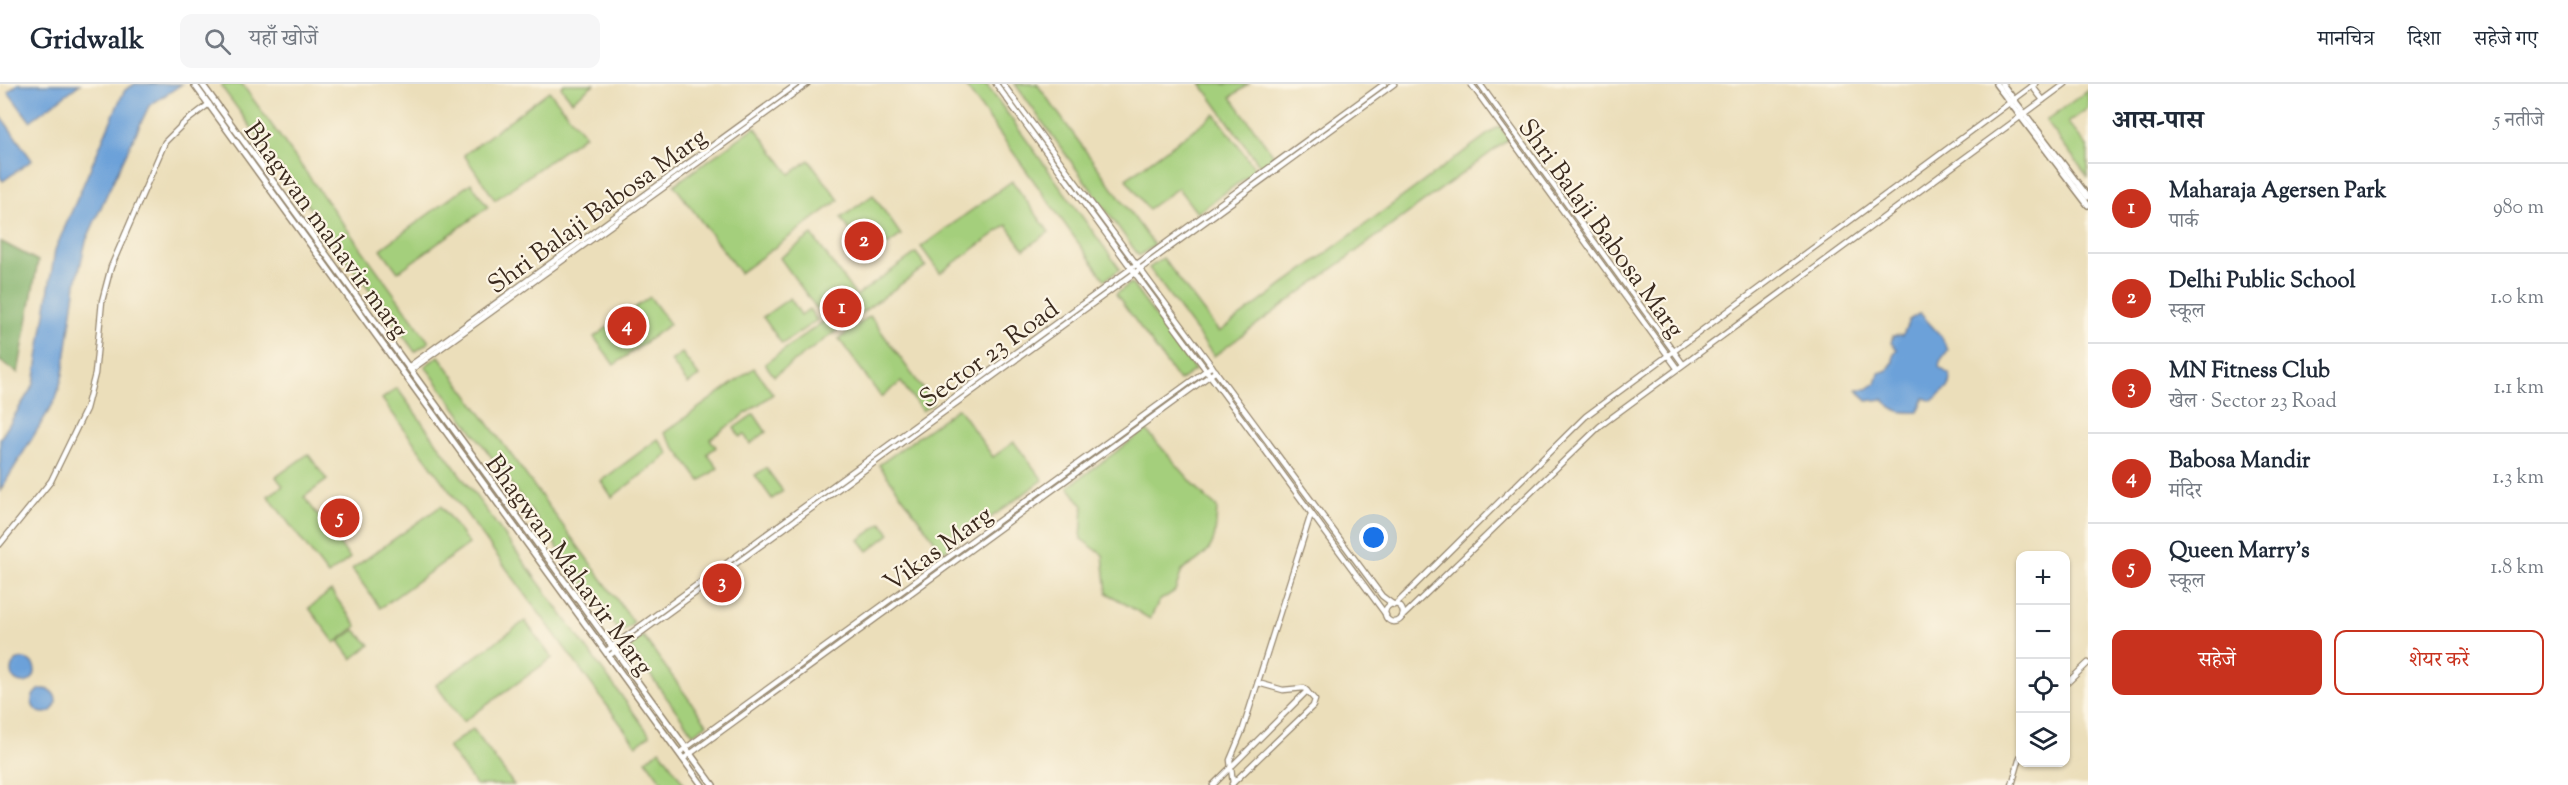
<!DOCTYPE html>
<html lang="hi">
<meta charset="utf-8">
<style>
body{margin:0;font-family:"Sorts Mill Goudy","Noto Serif Devanagari",serif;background:#f6f6f7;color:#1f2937}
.controls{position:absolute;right:18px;bottom:18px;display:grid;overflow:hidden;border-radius:12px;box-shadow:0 2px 4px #0004}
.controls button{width:54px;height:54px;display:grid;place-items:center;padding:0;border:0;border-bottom:2px solid #e0e1e3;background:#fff;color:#1f2937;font:30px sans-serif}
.you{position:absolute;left:1374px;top:454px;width:21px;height:21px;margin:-15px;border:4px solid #fff;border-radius:50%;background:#1a73e8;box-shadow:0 0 0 9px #1a73e833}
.badge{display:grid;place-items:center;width:39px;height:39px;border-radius:50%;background:#c8321e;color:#fff;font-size:20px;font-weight:700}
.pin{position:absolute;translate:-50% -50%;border:3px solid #fff;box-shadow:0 2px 6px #0006}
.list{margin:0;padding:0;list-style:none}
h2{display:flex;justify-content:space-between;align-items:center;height:78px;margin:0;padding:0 24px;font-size:26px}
h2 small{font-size:20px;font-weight:400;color:#747a83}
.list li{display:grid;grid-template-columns:39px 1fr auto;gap:18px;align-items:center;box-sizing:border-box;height:90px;padding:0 24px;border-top:2px solid #e0e1e3}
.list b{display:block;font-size:22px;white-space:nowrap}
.list p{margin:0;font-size:20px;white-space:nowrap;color:#747a83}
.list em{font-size:20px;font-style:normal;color:#747a83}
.actions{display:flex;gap:12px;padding:18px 24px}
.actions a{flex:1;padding:14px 0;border:2px solid #c8321e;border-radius:12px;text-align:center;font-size:21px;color:#c8321e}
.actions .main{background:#c8321e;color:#fff}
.icon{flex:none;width:33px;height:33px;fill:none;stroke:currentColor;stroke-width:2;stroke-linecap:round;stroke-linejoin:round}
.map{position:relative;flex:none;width:2088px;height:701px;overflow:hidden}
header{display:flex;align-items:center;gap:36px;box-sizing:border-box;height:84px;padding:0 30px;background:#fff;border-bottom:2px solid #e0e1e3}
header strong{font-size:28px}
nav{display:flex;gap:33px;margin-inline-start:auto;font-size:21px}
.search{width:420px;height:54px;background:#f6f6f7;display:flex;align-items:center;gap:15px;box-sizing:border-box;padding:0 21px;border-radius:12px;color:#747a83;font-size:22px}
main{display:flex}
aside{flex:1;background:#fff}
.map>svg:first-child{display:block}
.green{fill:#a4cf7c;stroke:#707c4d;stroke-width:1.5}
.forest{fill:#83b26c;stroke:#5f6e45;stroke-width:1.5}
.water{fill:#6ca1d9;stroke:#54667c;stroke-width:1.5}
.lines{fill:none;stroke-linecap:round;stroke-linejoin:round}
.minor-casing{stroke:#93846c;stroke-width:7}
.major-casing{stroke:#93846c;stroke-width:8}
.minor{stroke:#fff;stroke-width:4.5}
.major{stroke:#fff;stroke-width:5}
.labels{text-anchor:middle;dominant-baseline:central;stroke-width:4.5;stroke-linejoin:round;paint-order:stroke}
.street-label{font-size:26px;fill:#3b2a1e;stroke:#fcf5e5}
</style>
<header>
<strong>Gridwalk</strong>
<div class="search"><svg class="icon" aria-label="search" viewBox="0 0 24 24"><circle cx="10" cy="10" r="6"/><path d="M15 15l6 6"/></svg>यहाँ खोजें</div>
<nav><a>मानचित्र</a><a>दिशा</a><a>सहेजे गए</a></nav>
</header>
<main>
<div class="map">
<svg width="2088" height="701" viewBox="0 0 2088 701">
<rect width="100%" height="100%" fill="#fcf5e5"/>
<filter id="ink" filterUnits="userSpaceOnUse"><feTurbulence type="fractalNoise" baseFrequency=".0167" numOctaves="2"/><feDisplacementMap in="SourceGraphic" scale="12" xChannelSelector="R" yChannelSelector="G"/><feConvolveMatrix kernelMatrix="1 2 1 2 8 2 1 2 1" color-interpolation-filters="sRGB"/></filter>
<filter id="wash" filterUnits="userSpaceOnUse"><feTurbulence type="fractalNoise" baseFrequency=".008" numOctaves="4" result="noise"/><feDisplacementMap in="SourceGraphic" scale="24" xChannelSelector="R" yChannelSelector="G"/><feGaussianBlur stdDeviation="1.35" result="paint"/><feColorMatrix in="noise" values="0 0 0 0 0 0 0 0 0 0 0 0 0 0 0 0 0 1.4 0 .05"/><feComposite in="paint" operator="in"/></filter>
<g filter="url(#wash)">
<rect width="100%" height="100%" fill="#ebdeba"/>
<!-- green -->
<g class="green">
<polygon points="224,0 242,0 429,258 415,268 221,2"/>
<polygon points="564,0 594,0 572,17 561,3"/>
<polygon points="964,0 986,0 1120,185 1105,196"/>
<polygon points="1015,0 1037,0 1154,161 1139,172"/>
<polygon points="1201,0 1249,0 1231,13 1275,73 1261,83"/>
<polygon points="2088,6 2088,24 2068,39 2088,63 2088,93 2046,37"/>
<polygon points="549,7 585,51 495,116 464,71"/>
<polygon points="1215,30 1256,86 1197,129 1178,104 1148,125 1126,95"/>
<polygon points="1499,42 1509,55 1214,272 1149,184 1163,174 1219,248"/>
<polygon points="755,43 790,90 809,76 839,116 740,189 674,101"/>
<polygon points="1012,97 1049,148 1024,165 1007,141 940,189 921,163"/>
<polygon points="471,99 488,123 398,188 381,165"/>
<polygon points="873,111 901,151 869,174 841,134"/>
<polygon points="812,151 856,212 916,169 926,182 774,292 765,280 825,236 780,174"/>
<polygon points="1131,199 1195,286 1179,297 1116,210"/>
<polygon points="650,213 670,240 614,281 594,253"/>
<polygon points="790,214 801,231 809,225 817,236 782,260 763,233"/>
<polygon points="870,232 933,319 922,327 901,298 881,313 839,255"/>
<polygon points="682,269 699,292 688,300 671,277"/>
<polygon points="439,272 634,539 620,549 425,282"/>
<polygon points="754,284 773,310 710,355 716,363 707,370 718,384 700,397 664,349"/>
<polygon points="397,304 650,651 636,661 382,315"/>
<polygon points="958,324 993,373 1014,358 1043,396 943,468 879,381"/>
<polygon points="754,330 766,348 750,360 744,350 740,353 734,344"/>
<path d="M 1146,346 L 1205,413 L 1217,423 C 1215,459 1216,467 1182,486 L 1175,507 L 1159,517 L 1150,535 L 1107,509 L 1103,471 L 1081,455 L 1083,422 L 1068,403 Z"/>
<polygon points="658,355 669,370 612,413 601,397"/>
<polygon points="308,370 327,396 304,413 350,474 328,491 268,412 283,402 276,393"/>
<polygon points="766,384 783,407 772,415 755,391"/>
<polygon points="441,422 469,460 380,524 352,485"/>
<polygon points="882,439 890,450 868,467 859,456"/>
<polygon points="331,507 357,542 335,559 309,524"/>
<polygon points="525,537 552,574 463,638 436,601"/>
<polygon points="355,546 370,561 352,575 339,557"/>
<polygon points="643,552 707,640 693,650 629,562"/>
<polygon points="473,645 514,701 476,701 448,663"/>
<polygon points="660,666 685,701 664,701 646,676"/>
</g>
<!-- forest -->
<polygon class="forest" points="0,157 38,177 18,289 0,277"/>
<!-- water -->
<g class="water">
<polygon points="18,0 80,0 30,37 8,8"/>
<polygon points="135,0 182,0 149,22 107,110 86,157 76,200 63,290 56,315 0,407 0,355 34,300 55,166 119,18 125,6"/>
<polygon points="0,31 32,76 3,97 0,93"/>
<path d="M 1920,229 L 1941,252 L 1948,266 L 1940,277 L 1939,283 L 1950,291 L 1949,303 L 1932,317 L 1924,314 L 1918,328 C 1902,329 1894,328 1883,315 L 1867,317 L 1857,305 L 1867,305 L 1876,299 L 1879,289 L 1888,286 L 1893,278 L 1893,271 L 1897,265 L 1891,259 L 1893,252 L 1903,251 L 1909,236 Z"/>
<circle cx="23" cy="587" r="12"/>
<circle cx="44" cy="617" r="12"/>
</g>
</g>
<g filter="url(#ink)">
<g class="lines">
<!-- minor casing -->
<g class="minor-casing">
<g id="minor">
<polyline points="996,0 1386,531"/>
<polyline points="1003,0 1382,512 1394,521"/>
<polyline points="1471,0 1677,284"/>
<polyline points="1480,0 1683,280"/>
<polyline points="2032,2 2043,16"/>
<polyline points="408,283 797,0"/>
<polyline points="411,286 807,0"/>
<polyline points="0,460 51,397 86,325 95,290 102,217 111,183 165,58 184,39 209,20"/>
<polyline points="1396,520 1586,332 2035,0"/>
<circle cx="1394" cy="529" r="9"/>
<polyline points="1402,533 1600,342 2065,0"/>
<polyline points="606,567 1384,0"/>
<polyline points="609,572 1394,0"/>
<polyline points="2066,600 2088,579"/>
<polyline points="679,669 1212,282"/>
<polyline points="683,675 1216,287"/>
<polyline points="1233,699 1230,676 1243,645 1311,430"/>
<polyline points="1232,700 1313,622 1315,616 1304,604 1283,606 1258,599"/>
<polyline points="1213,701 1307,607"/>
<polyline points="2012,701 2020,673"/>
</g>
</g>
<!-- major casing -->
<g class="major-casing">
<g id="major">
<polyline points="194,0 702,701"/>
<polyline points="202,0 713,701"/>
<polyline points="1996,0 2088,121"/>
<polyline points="2002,0 2088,113"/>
</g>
</g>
<!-- minor -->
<use href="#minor" class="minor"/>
<!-- major -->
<use href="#major" class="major"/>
</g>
</g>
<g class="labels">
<!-- street labels -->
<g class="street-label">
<text transform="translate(598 128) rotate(-36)">Shri Balaji Babosa Marg</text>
<text transform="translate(1600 145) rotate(54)">Shri Balaji Babosa Marg</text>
<text transform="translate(325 147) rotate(54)">Bhagwan mahavir marg</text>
<text transform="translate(990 271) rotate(-36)">Sector 23 Road</text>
<text transform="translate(939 466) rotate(-36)">Vikas Marg</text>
<text transform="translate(568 482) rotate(54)">Bhagwan Mahavir Marg</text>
</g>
</g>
</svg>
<div class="controls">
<button>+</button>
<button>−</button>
<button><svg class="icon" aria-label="locate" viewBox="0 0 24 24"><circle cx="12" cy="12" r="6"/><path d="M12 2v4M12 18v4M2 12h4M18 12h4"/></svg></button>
<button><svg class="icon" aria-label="layers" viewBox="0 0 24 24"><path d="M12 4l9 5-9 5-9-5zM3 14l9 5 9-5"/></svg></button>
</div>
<div class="you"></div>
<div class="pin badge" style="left:842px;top:224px">1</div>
<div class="pin badge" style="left:864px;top:157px">2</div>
<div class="pin badge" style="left:722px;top:499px">3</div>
<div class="pin badge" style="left:627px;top:242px">4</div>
<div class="pin badge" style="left:340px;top:434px">5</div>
</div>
<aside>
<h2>आस-पास<small>5 नतीजे</small></h2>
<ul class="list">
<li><span class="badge">1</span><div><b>Maharaja Agersen Park</b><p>पार्क</p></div><em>980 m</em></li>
<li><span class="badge">2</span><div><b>Delhi Public School</b><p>स्कूल</p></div><em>1.0 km</em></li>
<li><span class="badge">3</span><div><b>MN Fitness Club</b><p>खेल · Sector 23 Road</p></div><em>1.1 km</em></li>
<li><span class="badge">4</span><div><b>Babosa Mandir</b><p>मंदिर</p></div><em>1.3 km</em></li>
<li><span class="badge">5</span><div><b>Queen Marry's</b><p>स्कूल</p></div><em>1.8 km</em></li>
</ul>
<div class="actions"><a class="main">सहेजें</a><a>शेयर करें</a></div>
</aside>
</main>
